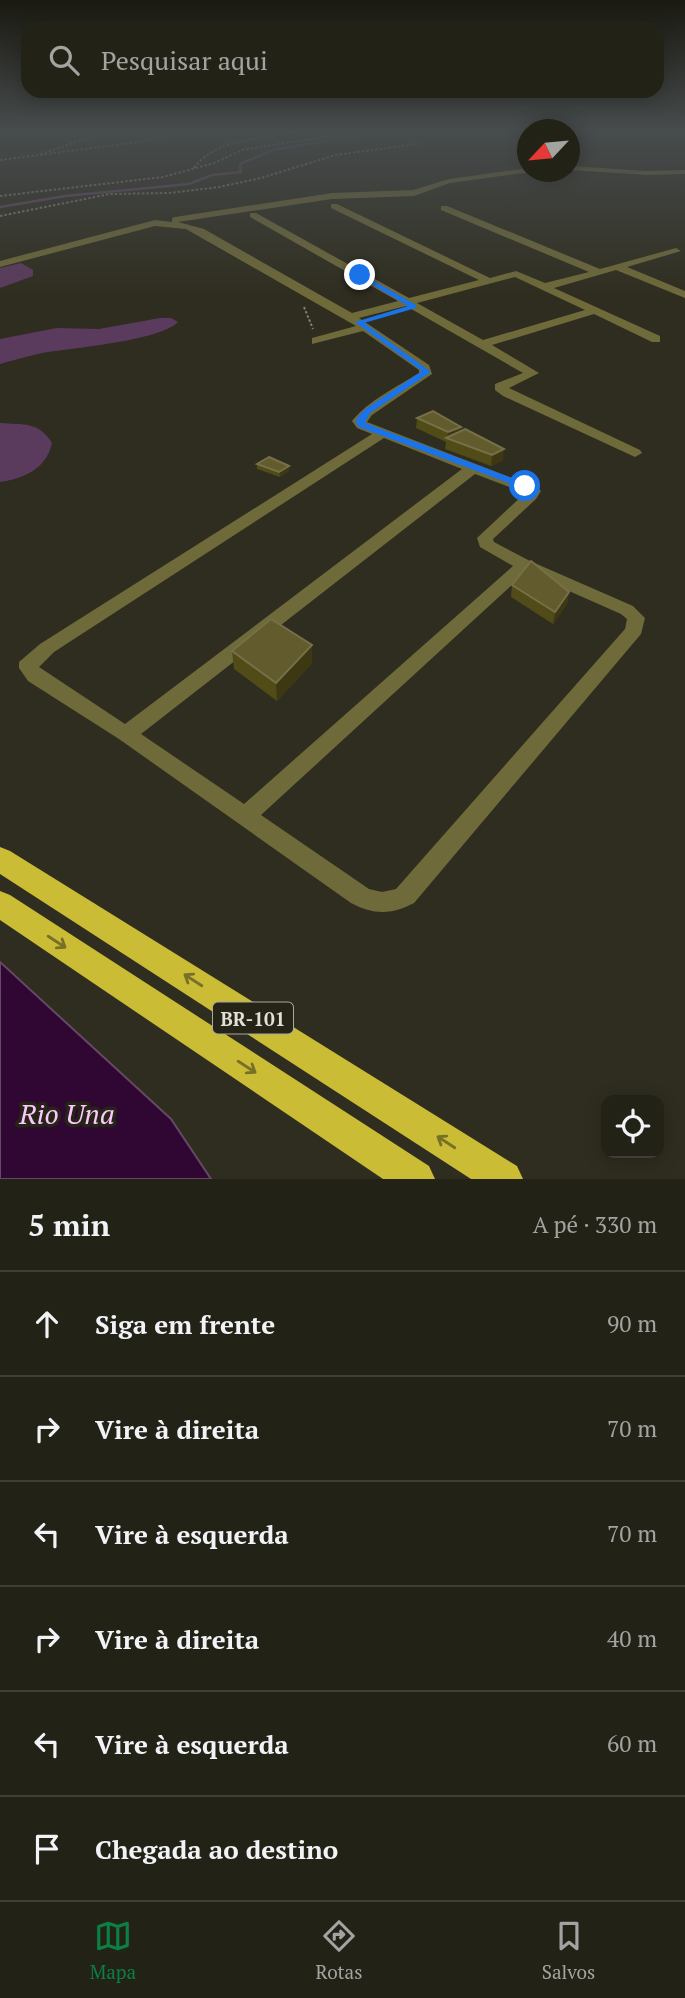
<!DOCTYPE html>
<html lang="pt">
<meta charset="utf-8">
<style>
body{margin:0;font-family:"PT Serif",serif;background:#2f2f24;color:#f1f3f6}
.controls{position:absolute;right:21px;bottom:21px;display:grid;overflow:hidden;border-radius:14px;box-shadow:0 4px 18px #0003}
.controls button{width:63px;height:63px;display:grid;place-items:center;padding:0;border:0;border-bottom:2px solid #403f36;background:#232217;color:#f1f3f6;font:35px sans-serif}
.compass{position:absolute;left:517px;top:119px;width:63px;height:63px;border-radius:50%;background:#232217;box-shadow:0 4px 18px #0003;rotate:244deg}
.stop{position:absolute;width:21px;height:21px;margin:-16px;border:5px solid #1a73e8;border-radius:50%;background:#fff}
.stop.end{background:#1a73e8;border-color:#fff;box-shadow:0 2px 7px #0008}
.list{margin:0;padding:0;list-style:none}
h2{display:flex;justify-content:space-between;align-items:center;height:91px;margin:0;padding:0 28px;font-size:30px}
h2 small{font-size:23px;font-weight:400;color:#a3a4a1}
.list li{display:grid;grid-template-columns:46px 1fr auto;gap:21px;align-items:center;box-sizing:border-box;height:105px;padding:0 28px;border-top:2px solid #403f36}
.list b{display:block;font-size:26px;white-space:nowrap}
.list em{font-size:23px;font-style:normal;color:#a3a4a1}
.icon{flex:none;width:38px;height:38px;fill:none;stroke:currentColor;stroke-width:2;stroke-linecap:round;stroke-linejoin:round}
.map{position:relative;flex:none;width:685px;height:1179px;overflow:hidden}
.search{position:absolute;background:#232217;box-shadow:0 4px 18px #0003;left:21px;right:21px;top:21px;height:77px;display:flex;align-items:center;gap:18px;box-sizing:border-box;padding:0 24px;border-radius:21px;color:#a3a4a1;font-size:26px}
.sheet{height:721px;background:#232217}
nav{display:flex;justify-content:space-around;align-items:center;box-sizing:border-box;height:98px;border-top:2px solid #403f36;background:#232217;font-size:19px;color:#a3a4a1}
nav a{display:grid;justify-items:center;gap:4px}
nav .on{color:#0b8043}
.map>svg:first-child{display:block}
.green{fill:#5b3b5d}
.water{fill:#300733;stroke:#654864;stroke-width:2}
.lines{fill:none;stroke-linecap:round;stroke-linejoin:round}
.stream{stroke:#654864;stroke-width:2.5}
.path{stroke:#817f73;stroke-width:2;stroke-dasharray:2.5 2;stroke-linecap:butt}
.minor{fill:#6f6a3a;fill-rule:evenodd}
.highway{fill:#cbbc35;fill-rule:evenodd}
.wall{fill:#514b18}
.shaded-wall{fill:#3d3812}
.building{fill:#615b2d;stroke:#757048;stroke-width:2}
.oneway{stroke:#787026}
.route{fill:#1a73e8}
.labels{text-anchor:middle;dominant-baseline:central;stroke-width:7;stroke-linejoin:round;paint-order:stroke}
.shield{fill:#252416;stroke:#a9a89e;stroke-width:2}
.shield-label{font-size:19px;font-weight:bold;fill:#e2e1d8}
.near-water-label{font-size:28px;font-style:italic;fill:#fcc6fe;stroke:#252416}
</style>
<div class="map">
<svg width="685" height="1179" viewBox="0 0 685 1179">
<rect width="100%" height="100%" fill="#2f2d1f"/>
<!-- green -->
<g class="green">
<polygon points="21,263 33,270 33,276 0,288 0,268"/>
<path d="M 160,318 L 171,318 L 178,322 C 160,341 71,348 42,353 C 28,356 14,360 0,364 L 0,339 L 57,328 L 99,329 Z"/>
<path d="M 0,423 C 23,425 39,421 52,443 C 46,469 25,478 0,482 Z"/>
</g>
<!-- water -->
<polygon class="water" points="0,962 171,1119 211,1179 0,1179"/>
<g class="lines">
<!-- stream -->
<polyline class="stream" points="0,207 65,196 189,184 212,175 241,172 240,164 273,150 380,132"/>
<!-- path -->
<g class="path">
<polyline points="40,154 108,132"/>
<polyline points="0,160 139,142 180,132"/>
<path d="M 194,168 C 216,138 264,138 298,132"/>
<polyline points="0,196 163,177 214,163 242,150 357,132"/>
<polyline points="0,216 110,194 169,193 219,187 261,178 336,155 417,144"/>
<polyline points="304,307 313,329"/>
</g>
<!-- minor -->
<g class="minor">
<polygon points="570,166 647,171 685,170 685,174 647,175 570,170"/>
<path d="M 528,168 L 528,172 L 531,172 L 450,183 L 414,196 L 332,199 L 178,222 L 204,229 L 352,313 L 398,301 L 250,217 L 250,213 L 256,213 L 409,298 L 479,280 L 331,208 L 331,204 L 337,204 L 490,278 L 516,271 L 545,283 L 589,272 L 441,210 L 441,206 L 447,206 L 600,269 L 676,248 L 681,251 L 627,267 L 685,291 L 685,298 L 616,270 L 554,288 L 660,336 L 660,342 L 652,342 L 594,314 L 492,345 L 539,373 L 509,388 L 640,450 L 642,453 L 635,457 L 503,396 L 495,390 L 495,384 L 523,373 L 406,306 L 359,318 L 429,365 L 432,374 L 372,415 L 367,422 L 538,488 L 541,491 L 536,499 L 493,539 L 494,542 L 530,561 L 633,606 L 645,618 L 641,634 L 414,903 C 391,915 374,915 351,903 L 119,739 L 28,681 L 19,668 L 19,662 L 40,644 L 372,434 L 357,428 L 352,421 C 369,400 397,387 419,373 L 419,370 L 363,331 L 312,344 L 312,338 L 356,326 L 186,229 L 155,226 L 0,267 L 0,261 L 155,220 L 172,222 L 172,218 L 175,217 L 332,193 L 413,190 L 449,179 ZM 515,277 L 585,310 L 483,340 L 417,303 ZM 384,438 L 462,469 L 125,724 L 39,667 L 54,652 ZM 475,474 L 525,493 L 477,538 L 480,547 L 513,566 L 244,804 L 141,734 ZM 526,572 L 621,614 L 627,619 L 625,629 L 396,889 L 382,892 L 369,889 L 261,815 Z"/>
</g>
<!-- highway -->
<g class="highway">
<polygon points="0,847 10,851 517,1166 523,1179 471,1179 0,874"/>
<polygon points="0,891 10,895 429,1166 435,1179 383,1179 0,920"/>
</g>
</g>
<!-- wall -->
<g class="wall">
<polygon points="417,418 461,427 461,431 503,460 491,466 445,449 446,442 416,428"/>
<polygon points="257,464 289,471 280,477 257,469"/>
<polygon points="512,585 569,592 567,604 553,624 511,597"/>
<polygon points="312,645 312,663 277,701 234,669 232,651"/>
</g>
<!-- shaded-wall -->
<g class="shaded-wall">
<polygon points="461,427 460,437 447,439 448,432"/>
<polygon points="504,449 503,460 491,466 492,455"/>
<polygon points="289,466 289,471 280,477 279,472"/>
<polygon points="569,592 567,604 553,624 555,612"/>
<polygon points="312,645 312,663 277,701 276,683"/>
</g>
<!-- building -->
<g class="building">
<polygon points="433,411 461,427 448,432 417,418"/>
<polygon points="465,429 504,449 492,455 446,438"/>
<polygon points="269,457 289,466 279,472 257,464"/>
<polygon points="531,561 569,592 555,612 512,585"/>
<polygon points="271,619 312,645 276,683 232,651"/>
</g>
<!-- one-way arrows -->
<defs><path id="oneway-shaft" d="M-6 0H5M1.5-3L5.5 0L1.5 3" fill="none" stroke-width="1.6" stroke-linecap="round" stroke-linejoin="round" transform="scale(1.75)"/></defs>
<g class="oneway">
<use href="#oneway-shaft" transform="translate(57 942) rotate(33)"/>
<use href="#oneway-shaft" transform="translate(193 980) rotate(-147)"/>
<use href="#oneway-shaft" transform="translate(247 1067) rotate(33)"/>
<use href="#oneway-shaft" transform="translate(446 1142) rotate(-147)"/>
</g>
<!-- sky -->
<linearGradient id="sky" x2="0" y2="1"><stop stop-color="#1a1911"/><stop offset="0.44" stop-color="#474c4d"/><stop offset="1" stop-color="#474c4d" stop-opacity="0"/></linearGradient>
<rect width="685" height="297" fill="url(#sky)"/>
<!-- route -->
<polygon class="route" points="360,273 416,305 416,308 364,323 431,372 370,413 365,423 528,484 528,488 522,488 359,427 355,421 364,410 422,371 355,322 408,306 358,276"/>
<g class="labels">
<!-- shield labels -->
<rect class="shield" x="213" y="1002.5" width="80" height="31" rx="5"/>
<g class="shield-label">
<text x="253" y="1018">BR-101</text>
</g>
<!-- near-water labels -->
<g class="near-water-label">
<text x="67" y="1113">Rio Una</text>
</g>
</g>
</svg>
<div class="controls">
<button><svg class="icon" aria-label="locate" viewBox="0 0 24 24"><circle cx="12" cy="12" r="6"/><path d="M12 2v4M12 18v4M2 12h4M18 12h4"/></svg></button>
</div>
<svg class="compass" viewBox="-18 -18 36 36"><path d="M0-13l5 13h-10z" fill="#e53935"/><path d="M0 13l5-13h-10z" fill="#a3a4a1"/></svg>
<div class="stop" style="left:525px;top:486px"></div>
<div class="stop end" style="left:360px;top:275px"></div>
<div class="search"><svg class="icon" aria-label="search" viewBox="0 0 24 24"><circle cx="10" cy="10" r="6"/><path d="M15 15l6 6"/></svg>Pesquisar aqui</div>
</div>
<section class="sheet">
<h2>5 min<small>A pé · 330 m</small></h2>
<ul class="list">
<li><svg class="icon" aria-label="ahead" viewBox="0 0 24 24"><path d="M12 20V5M6 11l6-6 6 6"/></svg><div><b>Siga em frente</b></div><em>90 m</em></li>
<li><svg class="icon" aria-label="right" viewBox="0 0 24 24"><path d="M7 20v-9h11M14 6l5 5-5 5"/></svg><div><b>Vire à direita</b></div><em>70 m</em></li>
<li><svg class="icon" aria-label="left" viewBox="0 0 24 24"><path d="M17 20v-9H6M10 6l-5 5 5 5"/></svg><div><b>Vire à esquerda</b></div><em>70 m</em></li>
<li><svg class="icon" aria-label="right" viewBox="0 0 24 24"><path d="M7 20v-9h11M14 6l5 5-5 5"/></svg><div><b>Vire à direita</b></div><em>40 m</em></li>
<li><svg class="icon" aria-label="left" viewBox="0 0 24 24"><path d="M17 20v-9H6M10 6l-5 5 5 5"/></svg><div><b>Vire à esquerda</b></div><em>60 m</em></li>
<li><svg class="icon" aria-label="arrive" viewBox="0 0 24 24"><path d="M6 21V4h12l-3 4 3 4H6"/></svg><div><b>Chegada ao destino</b></div></li>
</ul>
</section>
<nav>
<a class="on"><svg class="icon" aria-label="map" viewBox="0 0 24 24"><path d="M3 6l6-2 6 2 6-2v14l-6 2-6-2-6 2zM9 4v14M15 6v14"/></svg>Mapa</a>
<a><svg class="icon" aria-label="directions" viewBox="0 0 24 24"><path d="M12 3l9 9-9 9-9-9zM9 14v-3h6M13 9l2 2-2 2"/></svg>Rotas</a>
<a><svg class="icon" aria-label="saved" viewBox="0 0 24 24"><path d="M7 4h10v16l-5-4-5 4z"/></svg>Salvos</a>
</nav>
